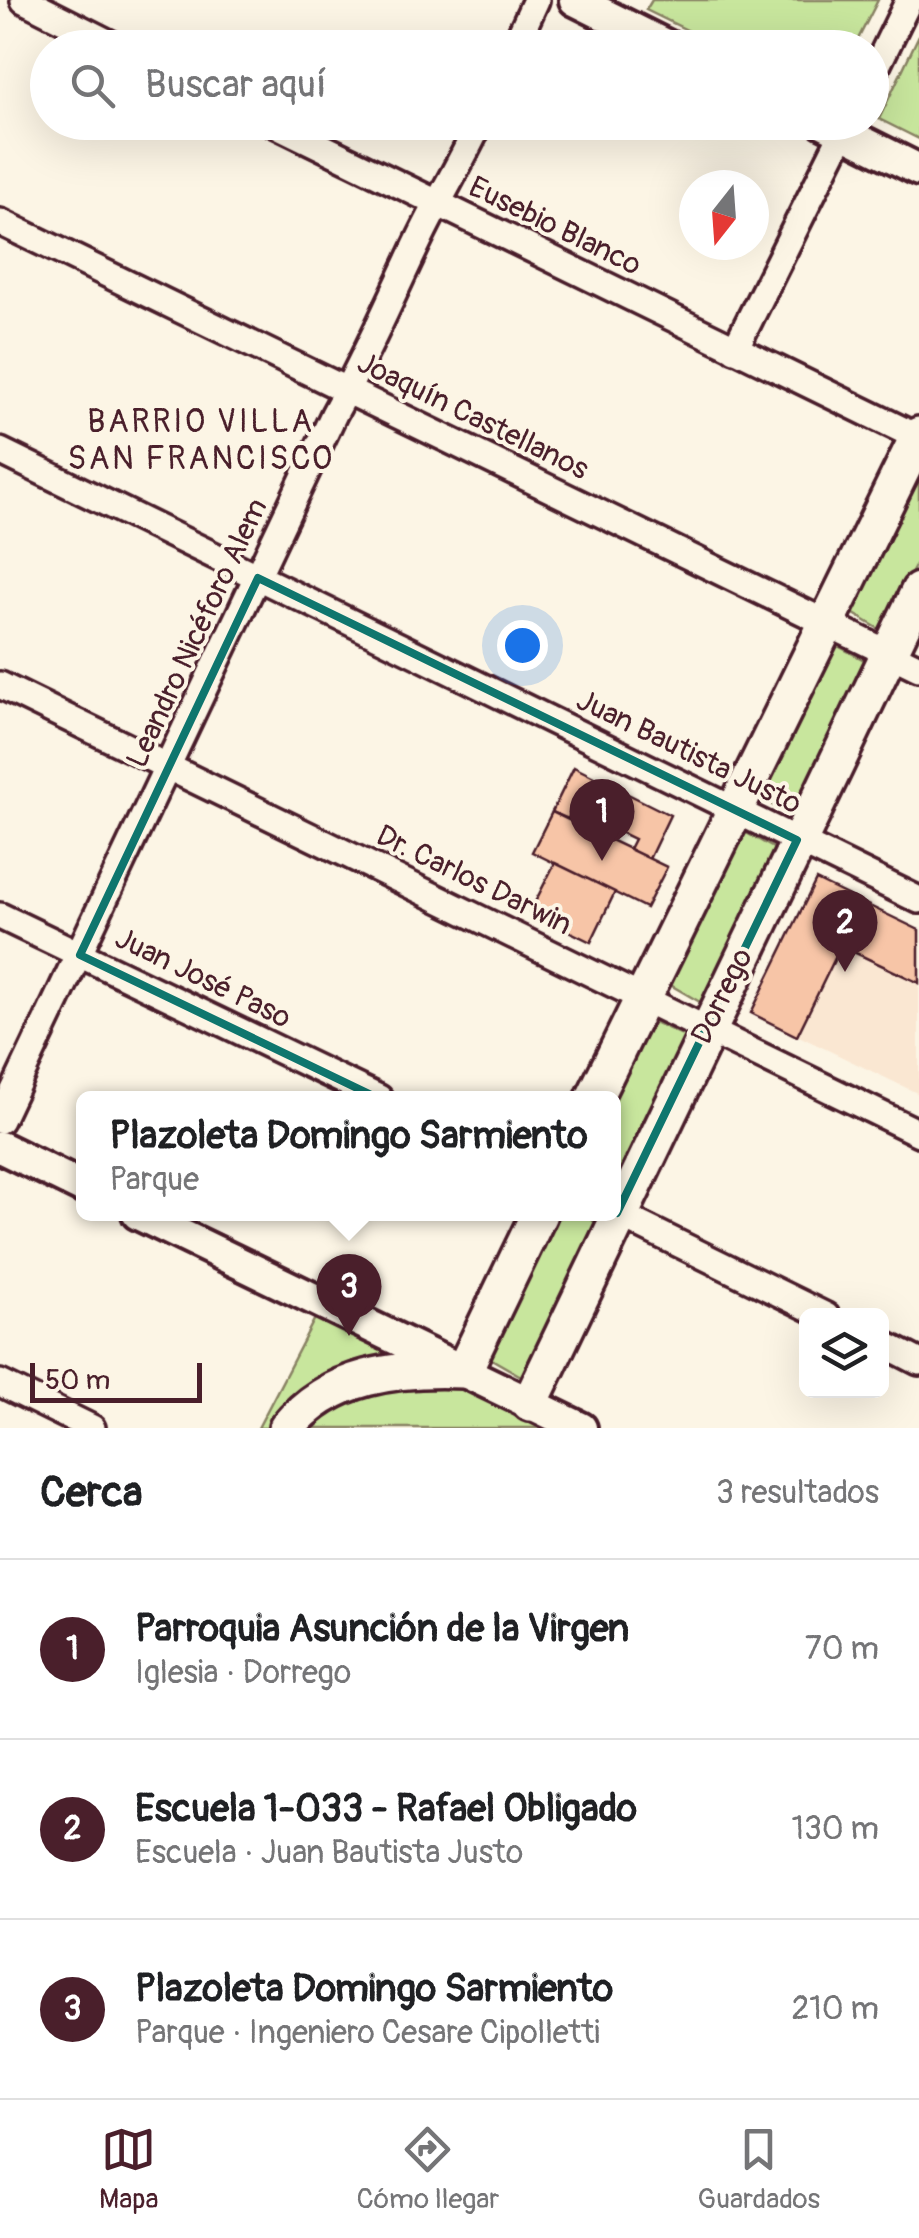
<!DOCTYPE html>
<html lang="es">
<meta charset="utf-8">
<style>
body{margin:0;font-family:Pangolin,sans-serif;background:#f6f6f6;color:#202124}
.controls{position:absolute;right:30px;bottom:30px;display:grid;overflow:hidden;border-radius:15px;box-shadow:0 10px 40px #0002}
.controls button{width:90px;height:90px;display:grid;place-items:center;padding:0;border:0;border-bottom:2px solid #e0e0e0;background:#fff;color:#202124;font:50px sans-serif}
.compass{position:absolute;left:679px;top:170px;width:90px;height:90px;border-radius:50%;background:#fff;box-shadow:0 10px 40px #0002;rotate:197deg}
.scale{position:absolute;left:30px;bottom:25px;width:172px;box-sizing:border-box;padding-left:10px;border:5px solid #4a1f2b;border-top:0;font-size:28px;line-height:35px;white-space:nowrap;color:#4a1f2b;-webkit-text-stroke:8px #fcf5e5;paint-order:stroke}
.you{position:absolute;left:522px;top:645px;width:35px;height:35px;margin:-25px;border:8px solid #fff;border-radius:50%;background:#1a73e8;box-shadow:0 0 0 15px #1a73e833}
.badge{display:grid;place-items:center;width:65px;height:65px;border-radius:50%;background:#4a1f2b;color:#fff;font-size:32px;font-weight:700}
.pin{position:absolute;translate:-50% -82px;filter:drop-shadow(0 2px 5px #0008)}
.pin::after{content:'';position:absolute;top:52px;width:35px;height:30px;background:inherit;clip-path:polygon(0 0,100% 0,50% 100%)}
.popup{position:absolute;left:76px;top:1091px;width:545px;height:130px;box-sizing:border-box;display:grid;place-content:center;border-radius:15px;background:#fff;filter:drop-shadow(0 2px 8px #0005);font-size:32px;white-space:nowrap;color:#757577}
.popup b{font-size:38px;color:#202124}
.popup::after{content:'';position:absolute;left:50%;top:100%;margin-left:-20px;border:20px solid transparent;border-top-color:#fff}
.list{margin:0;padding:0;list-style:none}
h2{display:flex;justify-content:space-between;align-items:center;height:130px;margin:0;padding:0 40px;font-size:42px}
h2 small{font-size:32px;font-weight:400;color:#757577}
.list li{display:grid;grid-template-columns:65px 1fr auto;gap:30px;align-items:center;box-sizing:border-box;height:180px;padding:0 40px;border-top:2px solid #e0e0e0}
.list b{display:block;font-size:38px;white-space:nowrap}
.list p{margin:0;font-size:32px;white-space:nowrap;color:#757577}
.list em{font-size:32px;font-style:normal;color:#757577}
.icon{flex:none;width:55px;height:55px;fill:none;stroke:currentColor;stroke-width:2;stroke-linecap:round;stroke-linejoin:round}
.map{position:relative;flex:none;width:919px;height:1428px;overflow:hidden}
.search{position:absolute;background:#fff;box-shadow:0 10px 40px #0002;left:30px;right:30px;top:30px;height:110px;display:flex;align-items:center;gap:25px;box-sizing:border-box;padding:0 35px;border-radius:55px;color:#757577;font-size:38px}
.sheet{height:670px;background:#fff}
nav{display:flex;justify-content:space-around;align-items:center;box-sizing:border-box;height:140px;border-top:2px solid #e0e0e0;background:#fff;font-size:28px;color:#757577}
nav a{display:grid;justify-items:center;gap:5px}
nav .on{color:#4a1f2b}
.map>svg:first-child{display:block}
.built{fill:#fae7d2}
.green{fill:#c8e69d;stroke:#898264;stroke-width:2.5}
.building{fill:#f7c5a7;stroke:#4a1f2b;stroke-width:2.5}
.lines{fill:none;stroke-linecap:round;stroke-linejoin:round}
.minor-casing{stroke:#4a1f2b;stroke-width:32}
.tertiary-casing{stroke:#4a1f2b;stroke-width:38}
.secondary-casing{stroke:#4a1f2b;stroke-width:42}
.minor{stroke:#fcf5e5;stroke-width:25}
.tertiary{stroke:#fcf5e5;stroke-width:30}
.secondary{stroke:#fcf5e5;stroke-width:35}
.marked{fill:none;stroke:#0f766e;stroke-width:8;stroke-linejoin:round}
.labels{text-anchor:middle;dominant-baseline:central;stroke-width:8;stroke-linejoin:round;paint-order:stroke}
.street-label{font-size:30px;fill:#4a1f2b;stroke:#fcf5e5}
.neighbourhood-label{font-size:32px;letter-spacing:2.5px;fill:#4a1f2b;stroke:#fcf5e5}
</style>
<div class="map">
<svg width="919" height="1428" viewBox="0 0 919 1428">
<rect width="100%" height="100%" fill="#fcf5e5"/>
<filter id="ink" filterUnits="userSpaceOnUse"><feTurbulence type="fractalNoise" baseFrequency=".01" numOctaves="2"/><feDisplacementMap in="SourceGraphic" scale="20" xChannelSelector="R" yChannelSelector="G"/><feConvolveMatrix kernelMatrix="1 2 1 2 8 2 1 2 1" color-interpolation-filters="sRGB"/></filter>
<g filter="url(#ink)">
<!-- built -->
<polygon class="built" points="816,880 919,930 919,1094 751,1013"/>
<!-- green -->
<g class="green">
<polygon points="652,0 878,0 854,47 722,47 646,10"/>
<polygon points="919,35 919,139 879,119"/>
<polygon points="919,464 919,559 881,630 849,611"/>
<polygon points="834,644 868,662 792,817 759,797"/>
<polygon points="741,830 777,850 700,1002 667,983"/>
<polygon points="650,1020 687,1037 614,1190 611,1098"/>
<polygon points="553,1214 585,1214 597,1224 521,1376 488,1357"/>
<polygon points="323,1303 581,1428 258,1428"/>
</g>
<!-- building -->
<g class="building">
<polygon points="574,767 670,815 649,859 629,849 634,839 572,809 568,819 552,812"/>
<polygon points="552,812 667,867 646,908 532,852"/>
<polygon points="555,863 615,892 591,942 530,912"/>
<polygon points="816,880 919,930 919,983 841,946 797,1036 751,1013"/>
</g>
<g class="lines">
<!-- minor casing -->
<g class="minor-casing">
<g id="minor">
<polyline points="24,0 119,48"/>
<polyline points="514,48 536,0"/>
<polyline points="872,76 909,0"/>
<polyline points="271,122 919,438"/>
<polyline points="0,222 919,668"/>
<polyline points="735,349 848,122"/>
<polyline points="0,451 919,900"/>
<polyline points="0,685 919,1133"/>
<polyline points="0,916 379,1098"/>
<path d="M 0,1120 L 334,414 C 366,357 391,298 419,240 C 438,200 461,163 480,122"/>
<polyline points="614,1212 826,1316"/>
<polyline points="882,1343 919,1362"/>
<polyline points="0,1383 92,1428"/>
</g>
</g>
<!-- tertiary casing -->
<g class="tertiary-casing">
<g id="tertiary">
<polyline points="575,0 671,48"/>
<polyline points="823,122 919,170"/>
<polyline points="0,1147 84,1188"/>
<polyline points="138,1214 581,1428"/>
</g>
</g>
<!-- secondary casing -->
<g class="secondary-casing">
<g id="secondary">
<polyline points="594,1098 919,435"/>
<polyline points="530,1403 919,591"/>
<path d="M 287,1428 C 330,1374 399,1367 464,1370 L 539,1214"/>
</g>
</g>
<!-- minor -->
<use href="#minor" class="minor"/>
<!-- tertiary -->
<use href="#tertiary" class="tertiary"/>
<!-- secondary -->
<use href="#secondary" class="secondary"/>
</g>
</g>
<!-- marked area -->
<path class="marked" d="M 258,578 L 797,840 L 617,1213 L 80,955 Z"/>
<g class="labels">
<!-- street labels -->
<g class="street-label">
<text transform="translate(555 226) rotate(26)">Eusebio Blanco</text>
<text transform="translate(473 416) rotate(26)">Joaquín Castellanos</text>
<text transform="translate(197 633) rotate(-65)">Leandro Nicéforo Alem</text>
<text transform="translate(689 752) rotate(26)">Juan Bautista Justo</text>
<text transform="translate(474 880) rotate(26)">Dr. Carlos Darwin</text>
<text transform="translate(203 978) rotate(26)">Juan José Paso</text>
<text transform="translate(722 996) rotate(-64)">Dorrego</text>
</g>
<!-- neighbourhood labels -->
<g class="neighbourhood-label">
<text x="201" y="422">BARRIO VILLA<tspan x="201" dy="37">SAN FRANCISCO</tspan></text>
</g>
</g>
</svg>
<div class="controls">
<button><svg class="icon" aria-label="layers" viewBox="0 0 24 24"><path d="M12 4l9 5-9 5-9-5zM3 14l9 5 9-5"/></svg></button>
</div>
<svg class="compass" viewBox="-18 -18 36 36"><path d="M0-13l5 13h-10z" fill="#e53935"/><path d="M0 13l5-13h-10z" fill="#757577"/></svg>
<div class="scale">50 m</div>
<div class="you"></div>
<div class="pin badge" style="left:602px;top:861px">1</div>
<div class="pin badge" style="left:845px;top:972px">2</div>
<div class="pin badge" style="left:349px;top:1336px">3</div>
<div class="popup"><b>Plazoleta Domingo Sarmiento</b>Parque</div>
<div class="search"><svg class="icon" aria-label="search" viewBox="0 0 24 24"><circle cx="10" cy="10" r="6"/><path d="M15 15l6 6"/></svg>Buscar aquí</div>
</div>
<section class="sheet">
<h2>Cerca<small>3 resultados</small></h2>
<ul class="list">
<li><span class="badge">1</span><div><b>Parroquia Asunción de la Virgen</b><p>Iglesia · Dorrego</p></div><em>70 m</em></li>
<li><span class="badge">2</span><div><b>Escuela 1-033 - Rafael Obligado</b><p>Escuela · Juan Bautista Justo</p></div><em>130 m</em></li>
<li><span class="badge">3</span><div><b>Plazoleta Domingo Sarmiento</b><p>Parque · Ingeniero Cesare Cipolletti</p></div><em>210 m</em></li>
</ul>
</section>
<nav>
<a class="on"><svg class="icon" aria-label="map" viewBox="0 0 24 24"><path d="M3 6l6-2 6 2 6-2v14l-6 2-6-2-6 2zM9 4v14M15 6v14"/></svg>Mapa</a>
<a><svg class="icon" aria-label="directions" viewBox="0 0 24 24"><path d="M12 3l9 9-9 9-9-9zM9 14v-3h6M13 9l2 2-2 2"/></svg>Cómo llegar</a>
<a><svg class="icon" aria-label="saved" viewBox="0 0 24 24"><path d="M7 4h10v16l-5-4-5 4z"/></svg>Guardados</a>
</nav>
